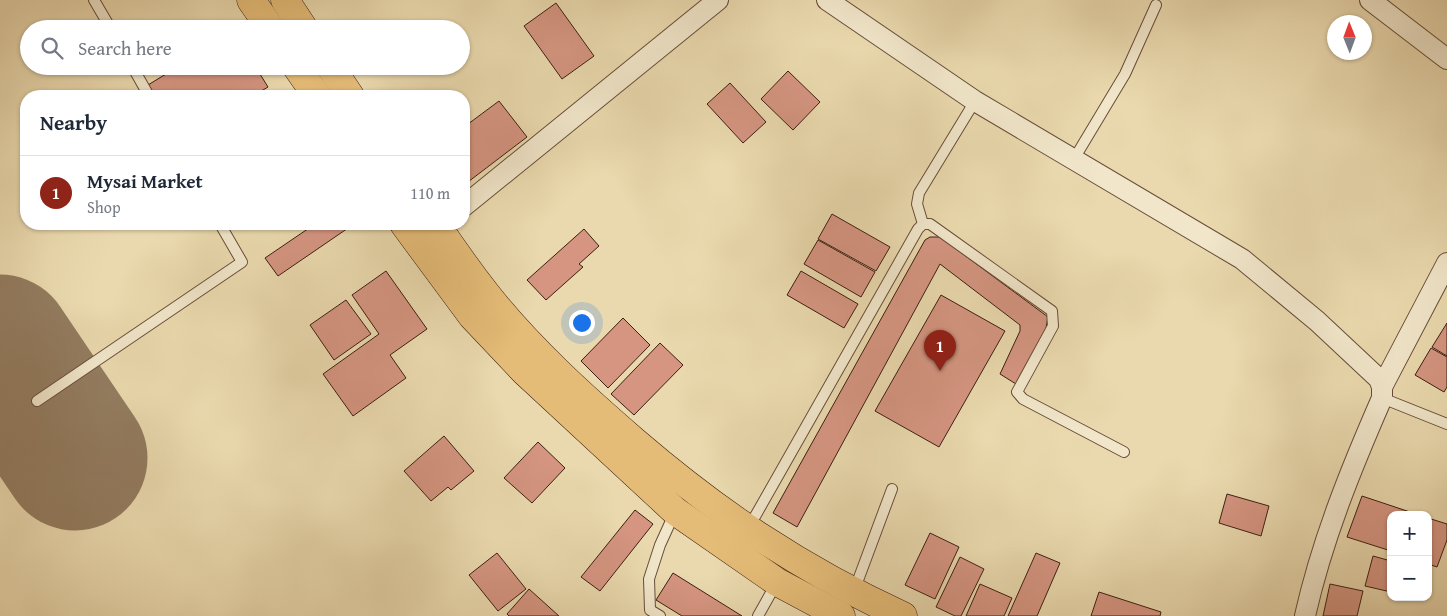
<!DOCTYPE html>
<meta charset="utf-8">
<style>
body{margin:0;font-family:"Gentium Book Plus",serif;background:#f6f6f7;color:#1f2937}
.controls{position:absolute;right:15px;bottom:15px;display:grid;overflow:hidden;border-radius:10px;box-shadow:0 1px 4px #0004}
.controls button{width:45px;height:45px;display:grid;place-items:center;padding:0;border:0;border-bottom:1px solid #e0e1e3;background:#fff;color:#1f2937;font:25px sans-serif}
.compass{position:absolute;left:1327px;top:15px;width:45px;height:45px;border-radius:50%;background:#fff;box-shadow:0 1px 4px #0004;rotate:359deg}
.you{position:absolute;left:581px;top:322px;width:18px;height:18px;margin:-12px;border:4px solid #fff;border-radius:50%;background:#1a73e8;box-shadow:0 0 0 8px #1a73e833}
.badge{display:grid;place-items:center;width:32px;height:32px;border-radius:50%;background:#8f2418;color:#fff;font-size:16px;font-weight:700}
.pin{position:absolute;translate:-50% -41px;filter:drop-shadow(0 1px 2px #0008)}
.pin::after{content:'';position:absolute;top:26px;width:18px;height:15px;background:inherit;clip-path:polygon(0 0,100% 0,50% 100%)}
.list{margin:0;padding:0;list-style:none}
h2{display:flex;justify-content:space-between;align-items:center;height:65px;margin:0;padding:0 20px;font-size:21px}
h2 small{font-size:16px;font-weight:400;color:#747a83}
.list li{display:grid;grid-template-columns:32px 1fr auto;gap:15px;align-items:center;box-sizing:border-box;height:75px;padding:0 20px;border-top:1px solid #e0e1e3}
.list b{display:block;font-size:19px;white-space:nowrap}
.list p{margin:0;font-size:16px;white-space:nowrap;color:#747a83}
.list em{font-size:16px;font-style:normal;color:#747a83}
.icon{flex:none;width:28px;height:28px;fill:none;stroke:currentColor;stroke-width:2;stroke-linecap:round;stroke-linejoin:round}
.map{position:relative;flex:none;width:1447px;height:616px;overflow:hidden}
.search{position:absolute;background:#fff;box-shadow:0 1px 4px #0004;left:20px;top:20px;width:450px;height:55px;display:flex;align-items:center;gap:12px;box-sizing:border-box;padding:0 18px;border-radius:28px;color:#747a83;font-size:19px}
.panel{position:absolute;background:#fff;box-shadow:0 1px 4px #0004;left:20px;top:90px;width:450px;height:140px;border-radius:20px}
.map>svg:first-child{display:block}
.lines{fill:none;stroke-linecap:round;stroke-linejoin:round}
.runway{stroke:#937c60;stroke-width:145}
.building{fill:#d59581;stroke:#3c1e12}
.lane-casing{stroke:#684d39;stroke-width:12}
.street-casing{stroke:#684d39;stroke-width:22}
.highway-casing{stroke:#3c1e12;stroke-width:29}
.lane{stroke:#f1e6ca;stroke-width:10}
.street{stroke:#f1e6ca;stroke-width:20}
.highway{stroke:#e5bc77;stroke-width:28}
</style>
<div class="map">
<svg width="1447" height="616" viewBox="0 0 1447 616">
<rect width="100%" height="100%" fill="#ead9ae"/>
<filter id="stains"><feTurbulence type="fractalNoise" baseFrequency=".004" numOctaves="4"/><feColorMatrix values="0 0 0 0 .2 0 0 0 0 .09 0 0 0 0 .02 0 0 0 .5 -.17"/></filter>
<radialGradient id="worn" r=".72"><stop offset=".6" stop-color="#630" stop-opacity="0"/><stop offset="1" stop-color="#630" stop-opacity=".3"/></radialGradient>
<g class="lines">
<!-- runway -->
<polyline class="runway" points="0,347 75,458"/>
</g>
<!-- building -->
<g class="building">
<polygon points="556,3 594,56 562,79 524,26"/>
<polygon points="179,66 255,66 268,87 253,96 155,96 148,85"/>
<polygon points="788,71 820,102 793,130 761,99"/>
<polygon points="730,83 766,122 743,143 707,104"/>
<polygon points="499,101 527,137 464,185 464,127"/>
<polygon points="832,214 890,247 876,271 818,239"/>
<polygon points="315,224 354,224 278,276 265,258"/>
<polygon points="584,229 599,246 579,264 583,267 546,300 527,280"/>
<polygon points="930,237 940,237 1048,317 1046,328 1016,384 1000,374 1020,331 1020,325 940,264 797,527 773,513 925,240"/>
<polygon points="818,240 875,272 861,297 804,264"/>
<polygon points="386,271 427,329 390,355 406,378 353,416 323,374 379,334 352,295"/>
<polygon points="801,271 858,304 844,328 787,295"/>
<polygon points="941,295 1005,331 939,447 875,411"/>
<polygon points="346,300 371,334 334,360 310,325"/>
<polygon points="623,318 650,345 608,388 581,361"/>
<polygon points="1447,323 1447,356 1432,347"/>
<polygon points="660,343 683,365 634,415 611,394"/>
<polygon points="1431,348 1447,357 1447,387 1444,392 1415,375"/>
<polygon points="444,436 474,471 451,490 448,487 431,501 404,471"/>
<polygon points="538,442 565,468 532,503 504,478"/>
<polygon points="1227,494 1269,506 1261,536 1219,523"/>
<polygon points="1362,496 1419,515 1391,515 1391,551 1347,537"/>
<polygon points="635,510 653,524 600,591 581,577"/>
<polygon points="1428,518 1447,524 1447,540 1437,567 1428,564"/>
<polygon points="930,533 959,547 935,599 905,585"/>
<polygon points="497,553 526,589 498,611 469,575"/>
<polygon points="1036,553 1060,563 1037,616 1008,616"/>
<polygon points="1373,556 1391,561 1391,592 1365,586"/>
<polygon points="960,557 984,569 961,616 955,616 936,607"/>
<polygon points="673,573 742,616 682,616 656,600"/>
<polygon points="980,584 1012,598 1004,616 966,616"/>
<polygon points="1330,584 1363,591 1357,616 1323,616"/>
<polygon points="529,589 559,616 509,616 507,614"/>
<polygon points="1099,592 1161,612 1160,616 1091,616"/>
</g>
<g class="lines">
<!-- lane casing -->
<g class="lane-casing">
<g id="lane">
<polyline points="94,0 111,29"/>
<polyline points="132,66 149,96"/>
<polyline points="1074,159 1125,74 1156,5"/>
<polyline points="923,224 917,204 919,193 975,101"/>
<polyline points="1382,398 1447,424"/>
<polyline points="37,401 242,262 220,224"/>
<polyline points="749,527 918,229 923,224 930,224 1052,311 1053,326 1017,392 1023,399 1124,452"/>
<polyline points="854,591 892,489"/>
<polyline points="660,616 650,610 649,579 660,545 675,512"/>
<polyline points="758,616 777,582"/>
</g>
</g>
<!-- street casing -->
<g class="street-casing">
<g id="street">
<polyline points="827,0 975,101 1242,259 1317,321 1379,379 1382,387"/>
<polyline points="1370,0 1447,59"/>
<polyline points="464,206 718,0"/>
<path d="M 1305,616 C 1322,540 1351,469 1382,398 L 1382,387 L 1447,263"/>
</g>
</g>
<!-- highway casing -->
<g class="highway-casing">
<g id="highway">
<polyline points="251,0 271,29"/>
<polyline points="285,0 304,29"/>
<polyline points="296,66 317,96"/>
<polyline points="330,66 350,96"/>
<polyline points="404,224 472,316 524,371 675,511 777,582 841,616"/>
<path d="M 436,224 C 452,248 469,272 487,295 C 530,349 582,396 634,441 C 719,514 801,569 903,616"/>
</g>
</g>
<!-- lane -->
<use href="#lane" class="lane"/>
<!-- street -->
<use href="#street" class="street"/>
<!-- highway -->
<use href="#highway" class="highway"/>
</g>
<rect width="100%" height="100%" filter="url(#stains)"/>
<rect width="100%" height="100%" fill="url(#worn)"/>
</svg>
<div class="controls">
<button>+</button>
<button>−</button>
</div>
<svg class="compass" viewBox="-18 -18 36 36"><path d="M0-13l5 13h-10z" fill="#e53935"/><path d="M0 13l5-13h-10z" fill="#747a83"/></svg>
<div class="you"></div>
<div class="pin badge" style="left:940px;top:371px">1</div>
<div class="search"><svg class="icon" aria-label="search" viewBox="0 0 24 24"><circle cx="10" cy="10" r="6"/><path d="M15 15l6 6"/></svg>Search here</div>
<section class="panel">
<h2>Nearby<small></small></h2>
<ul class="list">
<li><span class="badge">1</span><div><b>Mysai Market</b><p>Shop</p></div><em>110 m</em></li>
</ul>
</section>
</div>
